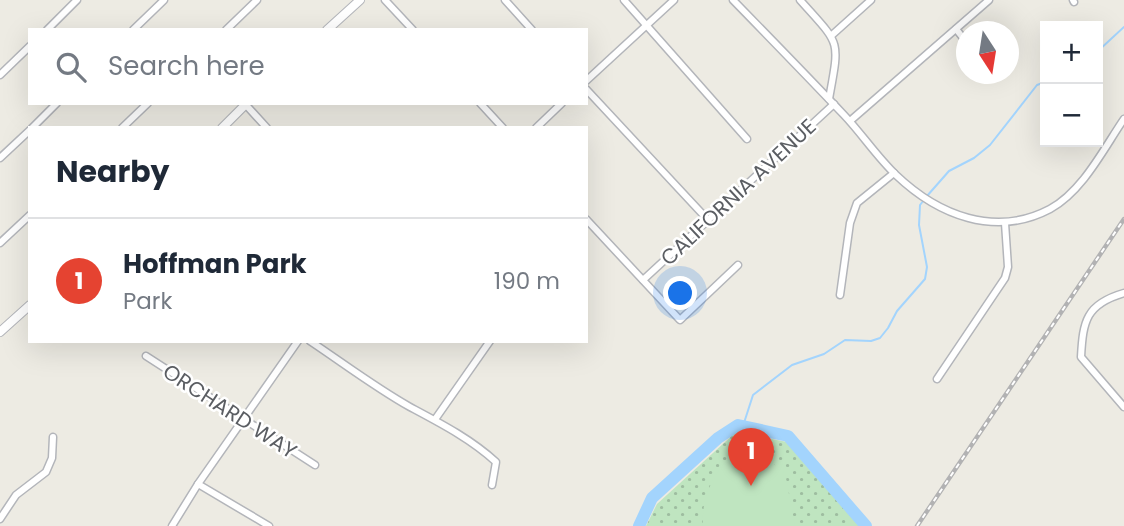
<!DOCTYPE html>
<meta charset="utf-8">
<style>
body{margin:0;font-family:Poppins,sans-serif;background:#f6f6f7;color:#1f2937}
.controls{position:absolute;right:21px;top:21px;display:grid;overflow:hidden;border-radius:0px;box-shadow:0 7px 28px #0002}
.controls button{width:63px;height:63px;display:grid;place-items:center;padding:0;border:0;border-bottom:2px solid #e0e1e3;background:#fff;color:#1f2937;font:35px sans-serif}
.compass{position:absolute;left:956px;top:21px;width:63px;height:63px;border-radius:50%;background:#fff;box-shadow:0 7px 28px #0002;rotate:168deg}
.you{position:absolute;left:681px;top:294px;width:24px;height:24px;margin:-18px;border:5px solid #fff;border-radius:50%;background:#1a73e8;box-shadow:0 0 0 10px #1a73e833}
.badge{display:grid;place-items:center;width:46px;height:46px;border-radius:50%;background:#e54331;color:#fff;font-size:23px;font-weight:700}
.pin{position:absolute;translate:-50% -58px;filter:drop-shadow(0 2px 4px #0008)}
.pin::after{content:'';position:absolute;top:37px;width:24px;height:21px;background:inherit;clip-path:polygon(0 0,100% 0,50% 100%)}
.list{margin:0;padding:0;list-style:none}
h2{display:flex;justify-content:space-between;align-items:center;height:91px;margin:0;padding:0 28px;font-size:30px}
h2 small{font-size:23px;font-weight:400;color:#747a83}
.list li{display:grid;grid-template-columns:46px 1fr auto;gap:21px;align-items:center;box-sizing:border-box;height:126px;padding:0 28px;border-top:2px solid #e0e1e3}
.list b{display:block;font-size:26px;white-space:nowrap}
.list p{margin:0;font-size:23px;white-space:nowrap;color:#747a83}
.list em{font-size:23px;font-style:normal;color:#747a83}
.icon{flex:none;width:38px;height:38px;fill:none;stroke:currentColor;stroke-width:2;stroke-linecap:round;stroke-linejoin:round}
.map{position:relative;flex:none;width:1124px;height:526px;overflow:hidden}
.search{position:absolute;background:#fff;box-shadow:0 7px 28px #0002;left:28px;top:28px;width:560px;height:77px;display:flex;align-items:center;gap:18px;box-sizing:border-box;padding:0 24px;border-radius:0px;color:#747a83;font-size:26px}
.panel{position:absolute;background:#fff;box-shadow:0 7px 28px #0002;left:28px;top:126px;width:560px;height:217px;border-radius:0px}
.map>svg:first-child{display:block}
.green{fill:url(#green-dots)}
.pitch{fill:#bfe5c0}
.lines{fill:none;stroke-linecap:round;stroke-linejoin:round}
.stream{stroke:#a3d4fd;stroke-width:2}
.river{stroke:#a3d4fd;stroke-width:12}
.minor-casing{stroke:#b3b5ba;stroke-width:9}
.tertiary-casing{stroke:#b3b5ba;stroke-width:10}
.minor{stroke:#fff;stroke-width:6}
.tertiary{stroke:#fff;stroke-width:8}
.rail-casing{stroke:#b2b2b3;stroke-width:4.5}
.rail{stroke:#fff;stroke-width:2;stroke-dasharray:5;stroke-linecap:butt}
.labels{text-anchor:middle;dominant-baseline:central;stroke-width:5;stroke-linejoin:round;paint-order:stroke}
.street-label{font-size:21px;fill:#5b5e63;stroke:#fff}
</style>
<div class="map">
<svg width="1124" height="526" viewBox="0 0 1124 526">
<defs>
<pattern id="green-dots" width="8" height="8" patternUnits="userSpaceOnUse" patternTransform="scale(1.75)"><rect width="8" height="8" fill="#bfe5c0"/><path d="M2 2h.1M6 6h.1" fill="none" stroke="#9ebda0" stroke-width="1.8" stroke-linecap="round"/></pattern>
</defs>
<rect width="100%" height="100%" fill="#edebe3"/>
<!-- green -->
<polygon class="green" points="736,432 787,442 860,526 646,526 657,504"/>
<!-- pitch -->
<path class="pitch" d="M 757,450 L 785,473 L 795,526 L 703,526 C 701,504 711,472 731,460 C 738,455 749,453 757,450 Z"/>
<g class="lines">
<!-- stream -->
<g class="stream">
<polyline points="1098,51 1124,27"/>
<polyline points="927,196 949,171 974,158 990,145 1037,85 1045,82"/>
<polyline points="743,426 753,395 792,365 824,354 845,340 871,341 880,338 888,328 897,311 925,279 927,267 919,225 920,205 924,200"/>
</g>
<!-- river -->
<polyline class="river" points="639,526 652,498 718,438 738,425 788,436 866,526"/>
<!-- minor casing -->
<g class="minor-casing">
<g id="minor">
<polyline points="385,0 413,30"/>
<polyline points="505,0 532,30"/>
<polyline points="624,0 747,139"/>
<path d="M 733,0 C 770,38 807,76 844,115 C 862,134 877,157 896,175 C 938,215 995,238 1050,209 C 1083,191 1104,148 1124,119"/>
<path d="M 800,0 C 841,46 840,38 829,99"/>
<polyline points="1073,0 1074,2"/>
<polyline points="956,29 967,43"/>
<polyline points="47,30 77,0"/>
<polyline points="133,30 164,0"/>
<polyline points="226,30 257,0"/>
<polyline points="832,35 871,0"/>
<polyline points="0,75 30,46"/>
<polyline points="586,81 674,0"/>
<polyline points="586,89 708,220"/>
<polyline points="480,103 503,128"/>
<polyline points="246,105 267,128"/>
<polyline points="850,121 989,0"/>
<polyline points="32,128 57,103"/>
<polyline points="122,128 148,103"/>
<polyline points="536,128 562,103"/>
<polyline points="0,158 30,130"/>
<polyline points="586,219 680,320 738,265"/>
<polyline points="0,243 30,215"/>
<polyline points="643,280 834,104"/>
<path d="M 1124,293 C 1086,304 1083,321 1081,357 L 1124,407"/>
<polyline points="840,295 850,223 857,203 894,173"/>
<path d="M 310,341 C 343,363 376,388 410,407 C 440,423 471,439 496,462 L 492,485"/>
<polyline points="146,356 315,465"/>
<polyline points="937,379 1005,278 1008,267 1005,223"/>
<polyline points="436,418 490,341"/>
<polyline points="198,484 269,526"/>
<polyline points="0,519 16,495 46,472 52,458 53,437"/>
<polyline points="172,526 198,484 298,341"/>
</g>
</g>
<!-- tertiary casing -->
<g class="tertiary-casing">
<g id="tertiary">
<polyline points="327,30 360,0"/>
<polyline points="222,128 247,103"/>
<polyline points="0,332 30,305"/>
</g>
</g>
<!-- minor -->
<use href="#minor" class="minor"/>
<!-- tertiary -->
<use href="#tertiary" class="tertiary"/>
<!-- rail casing -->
<g class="rail-casing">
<polyline id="rail" points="917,526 1124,219"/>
</g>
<!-- rail -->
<use href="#rail" class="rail"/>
</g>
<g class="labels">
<!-- street labels -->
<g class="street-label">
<text transform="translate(738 192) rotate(-43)">CALIFORNIA AVENUE</text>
<text transform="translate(230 411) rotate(33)">ORCHARD WAY</text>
</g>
</g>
</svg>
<div class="controls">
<button>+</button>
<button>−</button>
</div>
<svg class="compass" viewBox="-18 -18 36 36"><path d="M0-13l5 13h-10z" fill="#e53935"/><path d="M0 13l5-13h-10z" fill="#747a83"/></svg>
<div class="you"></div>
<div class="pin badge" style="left:751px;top:486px">1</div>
<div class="search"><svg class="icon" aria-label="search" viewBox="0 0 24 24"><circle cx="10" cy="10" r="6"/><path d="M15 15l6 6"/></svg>Search here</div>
<section class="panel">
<h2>Nearby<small></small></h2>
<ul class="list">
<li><span class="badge">1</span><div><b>Hoffman Park</b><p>Park</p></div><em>190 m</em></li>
</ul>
</section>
</div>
